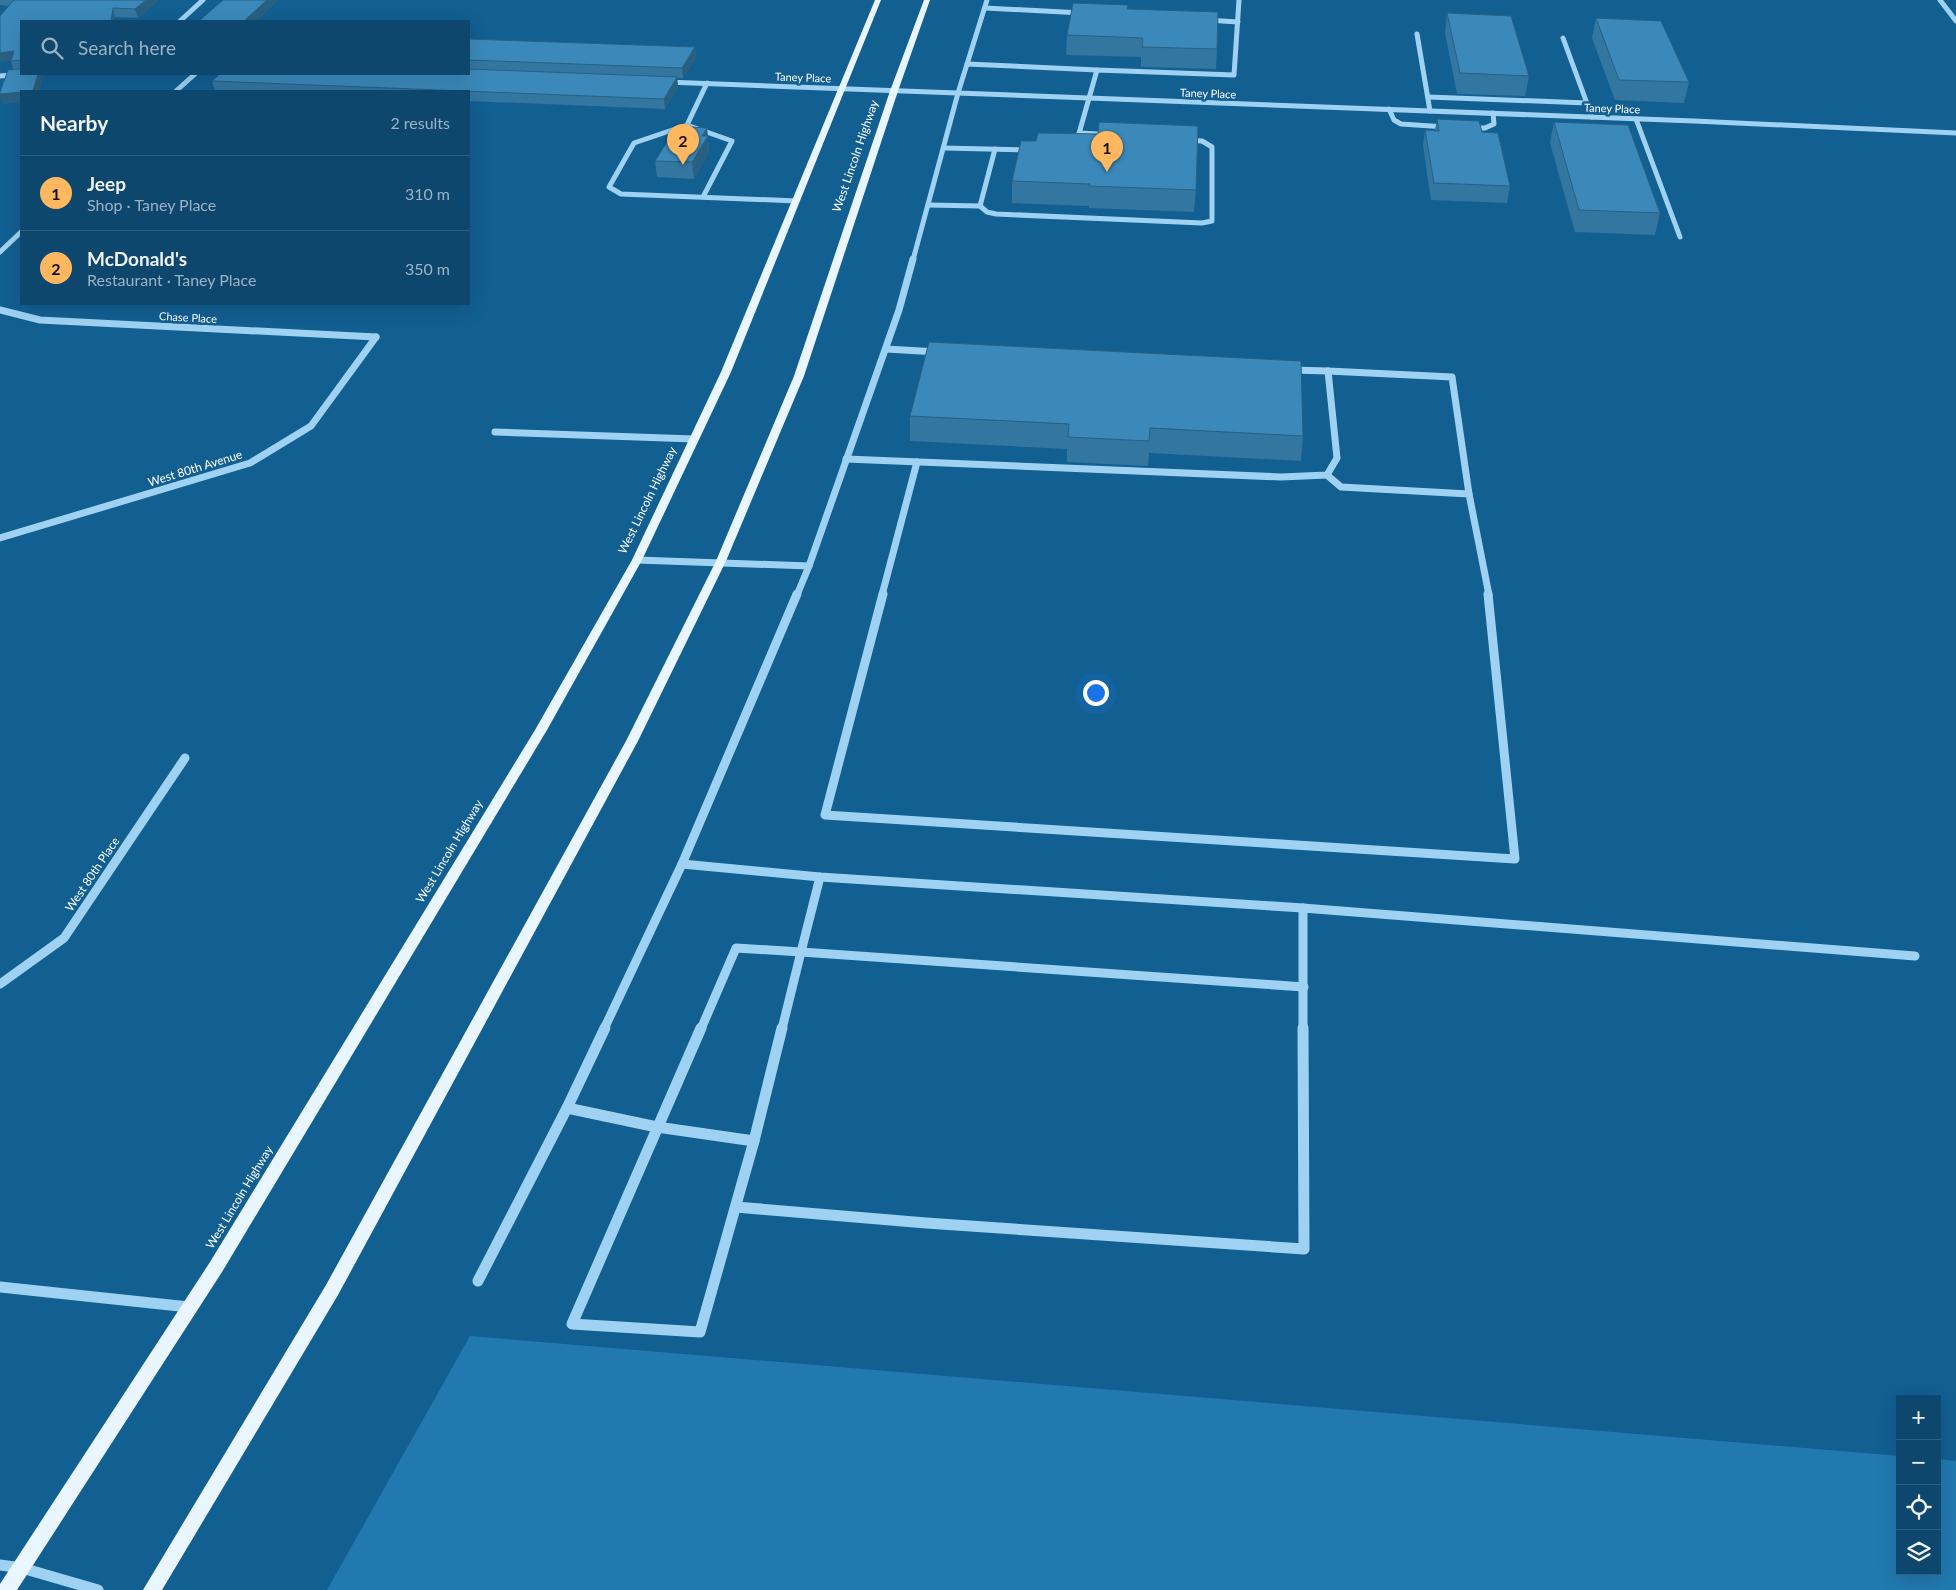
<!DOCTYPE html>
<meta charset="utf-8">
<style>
body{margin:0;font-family:Lato,sans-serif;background:#1c5176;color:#f1f3f6}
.controls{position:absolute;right:15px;bottom:15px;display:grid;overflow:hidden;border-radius:0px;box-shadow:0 5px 20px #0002}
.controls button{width:45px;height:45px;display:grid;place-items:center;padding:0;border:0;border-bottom:1px solid #2e5f81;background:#0e476e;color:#f1f3f6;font:25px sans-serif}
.you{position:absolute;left:1095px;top:692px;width:18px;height:18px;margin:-12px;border:4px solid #fff;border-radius:50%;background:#1a73e8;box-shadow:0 0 0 8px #1a73e833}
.badge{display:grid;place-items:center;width:32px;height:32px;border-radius:50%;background:#ffb760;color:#111;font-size:16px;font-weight:700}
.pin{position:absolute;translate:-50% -41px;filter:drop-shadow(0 1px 2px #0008)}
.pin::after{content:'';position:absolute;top:26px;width:18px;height:15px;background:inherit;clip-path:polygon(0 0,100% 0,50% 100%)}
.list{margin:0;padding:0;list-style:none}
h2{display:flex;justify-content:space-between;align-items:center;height:65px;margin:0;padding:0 20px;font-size:21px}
h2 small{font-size:16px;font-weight:400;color:#9bb2c2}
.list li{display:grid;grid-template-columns:32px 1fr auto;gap:15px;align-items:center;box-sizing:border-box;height:75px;padding:0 20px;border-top:1px solid #2e5f81}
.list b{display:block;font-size:19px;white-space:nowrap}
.list p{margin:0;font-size:16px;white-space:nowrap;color:#9bb2c2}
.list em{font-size:16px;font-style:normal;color:#9bb2c2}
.icon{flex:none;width:28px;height:28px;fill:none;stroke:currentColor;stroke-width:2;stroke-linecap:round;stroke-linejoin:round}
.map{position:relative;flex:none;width:1956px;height:1590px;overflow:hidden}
.search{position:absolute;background:#0e476e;box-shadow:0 5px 20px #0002;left:20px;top:20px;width:450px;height:55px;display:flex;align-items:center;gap:12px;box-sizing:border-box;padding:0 18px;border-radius:0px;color:#9bb2c2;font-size:19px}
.panel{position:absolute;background:#0e476e;box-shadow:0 5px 20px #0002;left:20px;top:90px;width:450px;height:215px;border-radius:0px}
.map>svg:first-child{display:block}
.green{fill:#2179af}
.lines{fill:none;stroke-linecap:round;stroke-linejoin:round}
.minor-far3{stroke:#9fd2f2;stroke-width:5}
.minor-far2{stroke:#9fd2f2;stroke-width:7}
.minor-far1{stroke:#9fd2f2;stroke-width:9}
.minor{stroke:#9fd2f2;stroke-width:11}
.major{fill:#eaf6ff;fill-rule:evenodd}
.wall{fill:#3376a0}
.shaded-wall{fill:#296082}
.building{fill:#3b89ba;stroke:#296082}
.labels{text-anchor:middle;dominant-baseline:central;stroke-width:5;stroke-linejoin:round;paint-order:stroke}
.far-street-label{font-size:11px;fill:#fff;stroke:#125f92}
.street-label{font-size:12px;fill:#fff;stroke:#125f92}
</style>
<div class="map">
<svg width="1956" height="1590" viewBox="0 0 1956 1590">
<rect width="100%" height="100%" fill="#125f92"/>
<!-- green -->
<polygon class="green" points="470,1336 1900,1456 1900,1571 1937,1571 1937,1459 1956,1461 1956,1590 327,1590"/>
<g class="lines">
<!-- minor-far3 -->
<g class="minor-far3">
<polyline points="1940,0 1956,21"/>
<polyline points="985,8 1082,13"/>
<polyline points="1207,20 1238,22"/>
<polyline points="180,21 203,0"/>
<polyline points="1417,34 1430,111"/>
<polyline points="1563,38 1592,117"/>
<polyline points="967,64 1097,70"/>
<polyline points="0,76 23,74"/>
<polyline points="666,82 1694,121 1956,133"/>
<polyline points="176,91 195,74"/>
<polyline points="1428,97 1587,103"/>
<polyline points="1389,109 1394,120 1401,124 1446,127"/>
<polyline points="1636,119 1680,237"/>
<polyline points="687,125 707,83"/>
<polyline points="1469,128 1485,128 1494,124 1493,113"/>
<polyline points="1079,133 1098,134"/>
<polyline points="1078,137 1097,70 1234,75 1239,0"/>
<polyline points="944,148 1031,150"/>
<polyline points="703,197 732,141 687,125 634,143 609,187 621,194 797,201"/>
<polyline points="928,205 980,206 995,149"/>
<polyline points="980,206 987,212 996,214 1202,223 1212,221 1212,147 1202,141 1186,140"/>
<polyline points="0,252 21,232"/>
<polyline points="913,260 958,93 987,0"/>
</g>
<!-- minor-far2 -->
<g class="minor-far2">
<polyline points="0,310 40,320 376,337"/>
<polyline points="886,349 938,352"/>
<polyline points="1328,371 1452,377 1469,494"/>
<polyline points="495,432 694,439"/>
<polyline points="846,459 1281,477 1327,475 1337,458 1328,371 1291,370"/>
<polyline points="1327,475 1341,487 1469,494 1489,595"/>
<polyline points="0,538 250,463 311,426 376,337"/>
<polyline points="637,560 809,566"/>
<polyline points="797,595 809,566 899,310 913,259"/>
<polyline points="882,595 917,462"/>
</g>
<!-- minor-far1 -->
<g class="minor-far1">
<polyline points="883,594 825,815 1515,859 1488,594"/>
<polyline points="682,864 820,877 1303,908 1915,956"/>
<polyline points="1303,908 1303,1029"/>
<polyline points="801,952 1304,987"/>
<polyline points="801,952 820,877"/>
<polyline points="0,984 64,938 185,758"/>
<polyline points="604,1029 682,864 797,594"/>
<polyline points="701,1029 736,948 801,952"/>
<polyline points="782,1029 801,952"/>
</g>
<!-- minor -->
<g class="minor">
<polyline points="605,1028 567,1108 657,1127 754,1141"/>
<polyline points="701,1028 572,1324 700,1332 754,1141 782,1028"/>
<polyline points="736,1207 926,1223 1304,1249 1303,1028"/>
<polyline points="478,1281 567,1108"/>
<polyline points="0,1287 189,1307"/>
<polyline points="0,1565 22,1568 98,1590"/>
</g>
<!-- major -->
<g class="major">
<polygon points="875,0 881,0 731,372 642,560 547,730 222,1272 17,1590 0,1590 0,1584 210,1262 535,730 632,560 721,372"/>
<polygon points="924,0 930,0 898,91 804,376 726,561 638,741 338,1295 162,1590 143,1590 326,1285 626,741 716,561 794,376 890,91"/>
</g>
</g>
<!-- wall -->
<g class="wall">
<polygon points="0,0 159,0 138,18 115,17 114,21 21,21 21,74 44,74 39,91 21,91 21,102 2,104 13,69 11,61 9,6 0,5"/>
<polygon points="1127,9 1217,49 1216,69 1141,67 1141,57 1066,55 1067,35"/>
<polygon points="1447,13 1529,76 1525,96 1457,94 1445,33"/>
<polygon points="1596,18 1689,82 1684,103 1615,100 1592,38"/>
<polygon points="469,39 695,47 696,57 683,78 677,78 678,87 665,109 469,101 469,91 215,91 212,81 469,74"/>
<polygon points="1437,119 1482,132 1510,186 1507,203 1431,200 1423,146 1425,130 1435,130"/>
<polygon points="1554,122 1660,213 1655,235 1575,232 1550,143"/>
<polygon points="707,128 709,152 694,179 657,177 655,161"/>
<polygon points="1036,141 1196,190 1194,212 1089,208 1089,206 1012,203 1012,181"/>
<polygon points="910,416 1303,436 1301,461 1149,453 1148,466 1067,462 1067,449 910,441"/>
</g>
<!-- shaded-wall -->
<g class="shaded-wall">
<polygon points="146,0 159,0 138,18 135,9"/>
<polygon points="267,0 279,0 257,21 244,21"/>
<polygon points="113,8 115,17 114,21 111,21"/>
<polygon points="695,47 696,57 683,78 682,68"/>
<polygon points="14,51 11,61 0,62 0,53"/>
<polygon points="38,74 44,74 39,91 33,91"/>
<polygon points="677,77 678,87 665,109 664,99"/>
<polygon points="21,92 21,102 2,104 0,94"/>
<polygon points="707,128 709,152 694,179 692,162 702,136"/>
</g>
<!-- building -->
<g class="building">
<polygon points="14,0 146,0 135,9 113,8 111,21 21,21 21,60 11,61 14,51 0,53 0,16"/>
<polygon points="223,0 267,0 244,21 199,21"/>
<polygon points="1073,3 1128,5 1127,9 1218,12 1217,49 1142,47 1143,38 1067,35"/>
<polygon points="1447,13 1511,16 1529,76 1460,73"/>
<polygon points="1596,18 1661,21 1689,82 1619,80"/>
<polygon points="469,39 695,47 682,68 469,60"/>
<polygon points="21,69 21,74 38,74 33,91 21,91 21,92 0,94 0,92 8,70"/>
<polygon points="469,69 677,77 664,99 212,81 220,74 469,74"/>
<polygon points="1437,119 1479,121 1482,132 1498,133 1510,186 1434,183 1425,130 1439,131"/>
<polygon points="1099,122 1198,126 1196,190 1089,186 1090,184 1012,181 1021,141 1036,141 1038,133 1098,134"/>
<polygon points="1554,122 1628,125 1660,213 1579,210"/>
<polygon points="677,126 707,128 702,136 708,136 692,162 655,161"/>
<polygon points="929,342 1301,361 1303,436 1150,428 1149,441 1068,437 1069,424 910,416"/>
</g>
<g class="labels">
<!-- far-street labels -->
<g class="far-street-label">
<text transform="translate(803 77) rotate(2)">Taney Place</text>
<text transform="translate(1208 93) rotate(2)">Taney Place</text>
<text transform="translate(1612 108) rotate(2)">Taney Place</text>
<text transform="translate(188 317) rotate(3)">Chase Place</text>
</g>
<!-- street labels -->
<g class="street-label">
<text transform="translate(855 156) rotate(-71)">West Lincoln Highway</text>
<text transform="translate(195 468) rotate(-17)">West 80th Avenue</text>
<text transform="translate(647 500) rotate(-64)">West Lincoln Highway</text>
<text transform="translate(449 851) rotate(-59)">West Lincoln Highway</text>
<text transform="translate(92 874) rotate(-56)">West 80th Place</text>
<text transform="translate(239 1197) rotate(-59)">West Lincoln Highway</text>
</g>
</g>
</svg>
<div class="controls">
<button>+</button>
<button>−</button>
<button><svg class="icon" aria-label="locate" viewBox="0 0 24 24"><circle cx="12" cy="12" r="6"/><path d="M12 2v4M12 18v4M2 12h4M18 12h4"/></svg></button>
<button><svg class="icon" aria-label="layers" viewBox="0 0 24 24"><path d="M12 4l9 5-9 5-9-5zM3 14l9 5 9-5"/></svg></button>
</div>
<div class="you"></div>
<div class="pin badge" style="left:1107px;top:172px">1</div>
<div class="pin badge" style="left:683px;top:165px">2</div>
<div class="search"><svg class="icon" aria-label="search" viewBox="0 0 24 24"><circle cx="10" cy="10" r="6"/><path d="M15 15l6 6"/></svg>Search here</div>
<section class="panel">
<h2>Nearby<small>2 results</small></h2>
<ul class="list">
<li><span class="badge">1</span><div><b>Jeep</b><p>Shop · Taney Place</p></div><em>310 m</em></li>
<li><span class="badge">2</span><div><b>McDonald's</b><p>Restaurant · Taney Place</p></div><em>350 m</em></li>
</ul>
</section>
</div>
